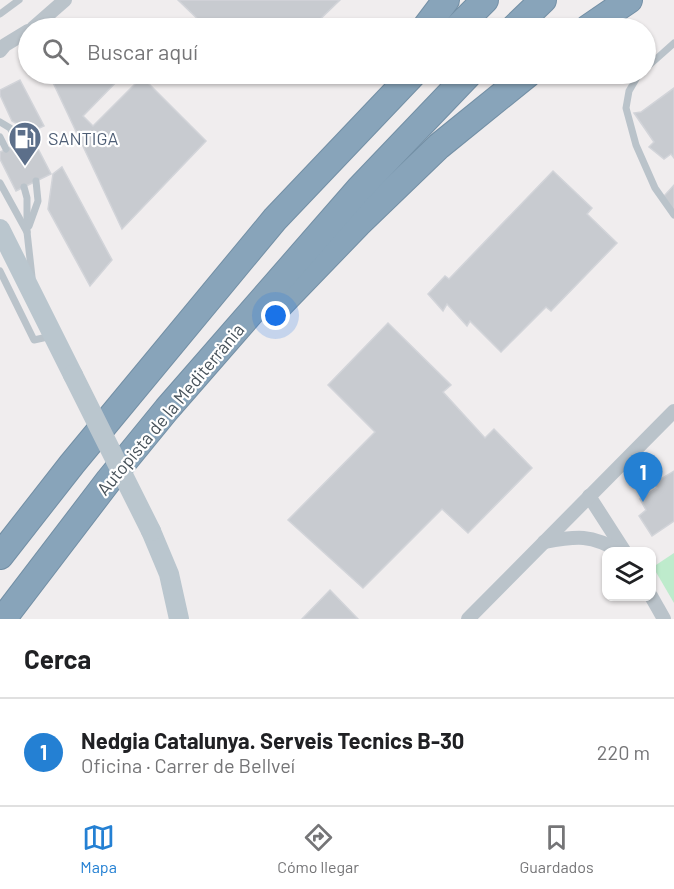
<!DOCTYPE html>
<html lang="es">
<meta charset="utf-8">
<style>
body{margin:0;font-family:Barlow,sans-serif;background:#f6f6f6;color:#202124}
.controls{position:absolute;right:18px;bottom:18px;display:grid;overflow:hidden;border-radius:12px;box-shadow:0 2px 4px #0004}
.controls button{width:54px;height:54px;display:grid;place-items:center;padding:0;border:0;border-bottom:2px solid #e0e0e0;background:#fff;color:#202124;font:30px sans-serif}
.you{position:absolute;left:276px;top:316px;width:21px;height:21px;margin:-15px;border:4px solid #fff;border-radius:50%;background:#1a73e8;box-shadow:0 0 0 9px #1a73e833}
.badge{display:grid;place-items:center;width:39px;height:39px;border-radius:50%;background:#2480d3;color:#fff;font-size:20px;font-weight:700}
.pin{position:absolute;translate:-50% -50px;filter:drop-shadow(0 2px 3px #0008)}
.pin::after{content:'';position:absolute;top:32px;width:21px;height:18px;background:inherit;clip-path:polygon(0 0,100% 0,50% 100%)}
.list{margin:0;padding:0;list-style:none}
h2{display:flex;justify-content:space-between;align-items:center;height:78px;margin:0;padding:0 24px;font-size:26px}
h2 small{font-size:20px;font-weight:400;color:#757577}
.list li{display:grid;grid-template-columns:39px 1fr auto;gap:18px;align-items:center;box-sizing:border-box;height:108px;padding:0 24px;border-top:2px solid #e0e0e0}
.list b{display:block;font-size:22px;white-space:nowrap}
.list p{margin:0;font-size:20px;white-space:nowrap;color:#757577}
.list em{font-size:20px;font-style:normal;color:#757577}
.icon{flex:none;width:33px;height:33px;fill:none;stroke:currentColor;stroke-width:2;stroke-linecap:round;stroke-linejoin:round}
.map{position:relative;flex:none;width:674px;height:619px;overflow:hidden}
.search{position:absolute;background:#fff;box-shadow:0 2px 4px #0004;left:18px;right:18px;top:18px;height:66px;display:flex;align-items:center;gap:15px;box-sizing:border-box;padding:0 21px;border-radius:33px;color:#757577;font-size:22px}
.sheet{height:186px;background:#fff}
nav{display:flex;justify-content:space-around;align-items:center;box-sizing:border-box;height:84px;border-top:2px solid #e0e0e0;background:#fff;font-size:16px;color:#757577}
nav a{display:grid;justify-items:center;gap:3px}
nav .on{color:#2480d3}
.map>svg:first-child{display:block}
.green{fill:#beebcc}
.building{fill:#c8cbd0;stroke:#d2d4d9;stroke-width:1.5}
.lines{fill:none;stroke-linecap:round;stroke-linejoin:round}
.motorway-casing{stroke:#738fa5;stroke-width:28}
.service{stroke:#bac3ca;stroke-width:7}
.minor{stroke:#bac3ca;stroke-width:14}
.secondary{stroke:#bac6ce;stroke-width:20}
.motorway{stroke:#88a4ba;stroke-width:26}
.secondary-bridge{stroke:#bac6ce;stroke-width:20}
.labels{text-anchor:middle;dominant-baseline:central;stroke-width:4.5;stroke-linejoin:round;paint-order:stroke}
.service-label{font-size:18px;fill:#4e5e75;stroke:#fff;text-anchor:start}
.street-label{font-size:18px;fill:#47525a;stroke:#fff}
</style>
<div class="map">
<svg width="674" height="619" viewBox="0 0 674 619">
<rect width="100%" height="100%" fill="#f0edee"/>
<!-- green -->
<polygon class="green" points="674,553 674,603 653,567"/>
<!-- building -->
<g class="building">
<polygon points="178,0 340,0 311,28 207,28"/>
<polygon points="49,74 124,74 83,116 93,126 142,77 206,141 122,229"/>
<polygon points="253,74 267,74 260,81"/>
<polygon points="20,80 44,126 31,132 12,121 0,95 0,90"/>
<polygon points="674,88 674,158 671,154 664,159 649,147 654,142 634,113 641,112"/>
<polygon points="32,137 51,174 16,191 0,159 0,152"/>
<polygon points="62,167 112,260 90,286 48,209 53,174"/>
<polygon points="553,171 592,208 587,214 617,243 551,311 546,307 501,352 470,321 467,326 447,304 443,311 428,294 445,276 449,279"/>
<polygon points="674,185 674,213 664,196"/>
<polygon points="388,323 451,385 443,392 485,438 494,429 532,468 468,533 442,509 363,588 288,520 375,432 328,385"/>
<polygon points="674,471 674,521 652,536 639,516 646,510 640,499 657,488 654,483"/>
<polygon points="330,590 358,619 302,619"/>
</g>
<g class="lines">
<!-- motorway casing -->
<g class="motorway-casing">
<g id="motorway">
<polyline points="425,28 446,0"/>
<polyline points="457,28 485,0"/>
<polyline points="514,28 543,0"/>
<polyline points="588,28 629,0"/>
<polyline points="273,312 358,224 439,146 528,74"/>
<polyline points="0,556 72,464 275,219 413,74"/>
<polyline points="3,619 109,480 167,409 359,189 469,74"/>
</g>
</g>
<!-- service -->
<g class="service">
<polyline points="0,14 19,0"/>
<polyline points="646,68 674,43"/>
<polyline points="639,74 629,91 626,108 636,145 655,188 674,215"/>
<polyline points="0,122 10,128 19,143"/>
<polyline points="0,137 6,149"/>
<polyline points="0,183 27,232"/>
<polyline points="24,187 27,198 27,232 32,277"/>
<polyline points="29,226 38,201 36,181"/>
<polyline points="0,271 34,340 52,336"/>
</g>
<!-- minor -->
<g class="minor">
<polyline points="33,28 65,0"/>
<polyline points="0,51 5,45 28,31"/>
<polyline points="589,496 625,552"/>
<path d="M 544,542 C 577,536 591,534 621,552"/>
<polyline points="651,596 664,619"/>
<polyline points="468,619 674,411"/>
</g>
<!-- secondary -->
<g class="secondary">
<polyline points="0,229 73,375"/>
<polyline points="151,531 169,574 179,619"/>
</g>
<!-- motorway -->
<use href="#motorway" class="motorway"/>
<!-- secondary-bridge -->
<polyline class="secondary-bridge" points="73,375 151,531"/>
</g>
<!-- icons -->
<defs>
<g id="fuel-pin" transform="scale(1.725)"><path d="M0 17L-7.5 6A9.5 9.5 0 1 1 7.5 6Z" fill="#5c6f8a" stroke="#fff"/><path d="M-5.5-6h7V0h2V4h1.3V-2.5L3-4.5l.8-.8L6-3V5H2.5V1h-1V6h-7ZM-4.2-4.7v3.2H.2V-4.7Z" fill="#fff"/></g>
</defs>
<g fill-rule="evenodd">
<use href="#fuel-pin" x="25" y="138"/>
</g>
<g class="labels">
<!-- service labels -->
<g class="service-label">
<text x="48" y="138">SANTIGA</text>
</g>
<!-- street labels -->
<g class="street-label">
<text transform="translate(170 409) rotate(-50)">Autopista de la Mediterrània</text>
</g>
</g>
</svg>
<div class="controls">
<button><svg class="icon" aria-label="layers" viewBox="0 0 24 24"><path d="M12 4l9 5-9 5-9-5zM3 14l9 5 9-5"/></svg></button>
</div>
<div class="you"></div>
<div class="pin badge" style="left:643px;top:502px">1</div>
<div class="search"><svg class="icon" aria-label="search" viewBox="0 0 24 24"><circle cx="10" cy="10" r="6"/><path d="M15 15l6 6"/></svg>Buscar aquí</div>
</div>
<section class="sheet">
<h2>Cerca<small></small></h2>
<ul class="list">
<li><span class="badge">1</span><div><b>Nedgia Catalunya. Serveis Tecnics B-30</b><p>Oficina · Carrer de Bellveí</p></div><em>220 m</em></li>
</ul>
</section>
<nav>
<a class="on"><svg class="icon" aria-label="map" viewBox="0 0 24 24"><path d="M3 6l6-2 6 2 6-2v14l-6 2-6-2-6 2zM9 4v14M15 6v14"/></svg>Mapa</a>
<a><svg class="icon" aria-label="directions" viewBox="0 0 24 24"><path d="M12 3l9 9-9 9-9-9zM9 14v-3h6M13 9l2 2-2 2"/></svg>Cómo llegar</a>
<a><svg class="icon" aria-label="saved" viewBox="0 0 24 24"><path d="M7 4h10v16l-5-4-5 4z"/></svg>Guardados</a>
</nav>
